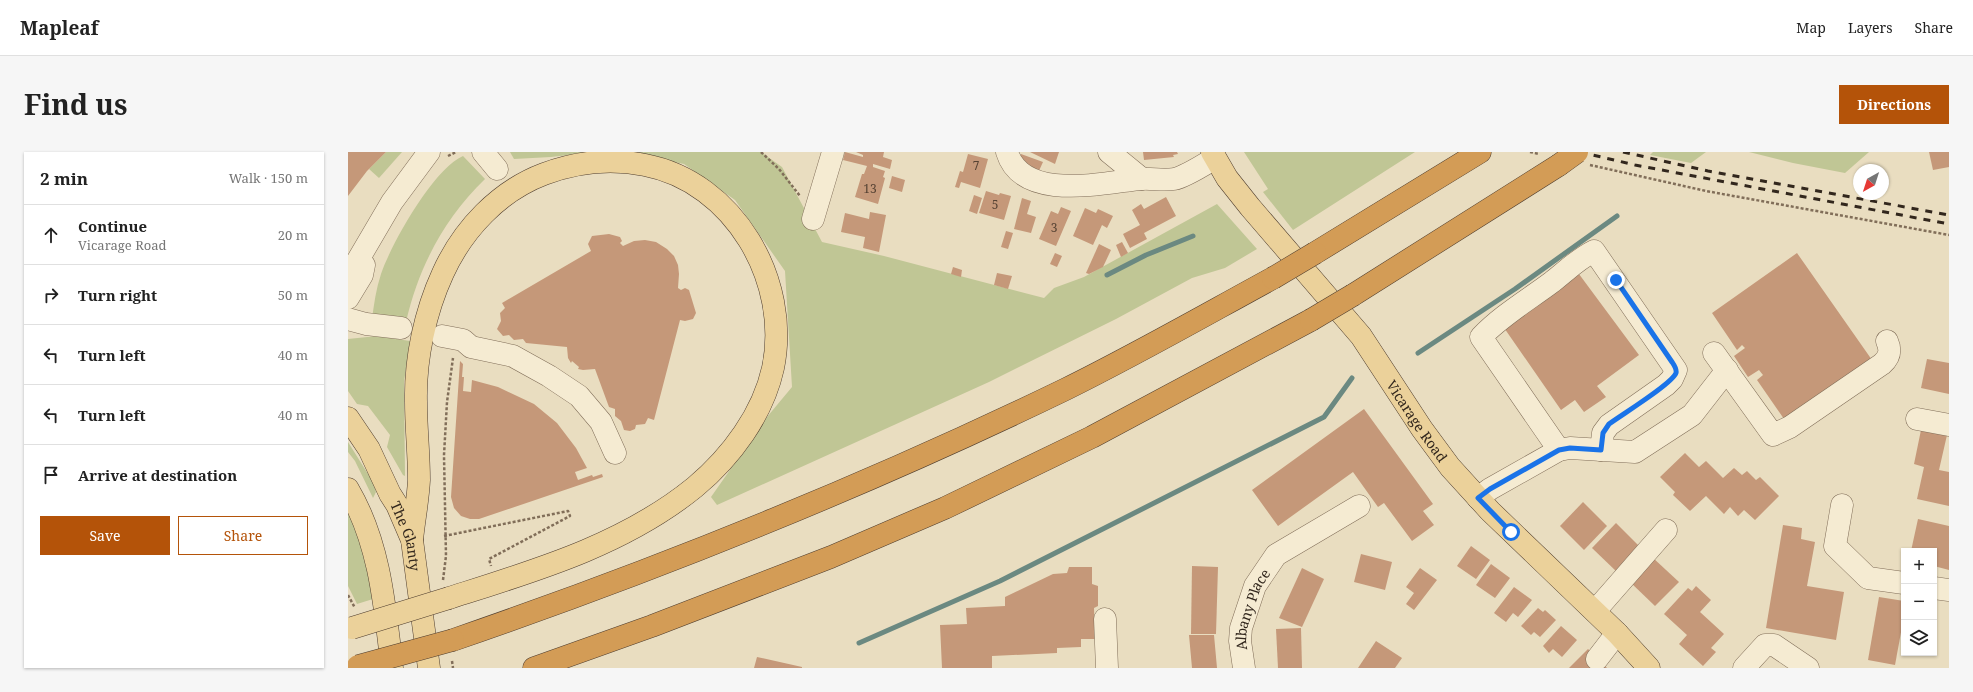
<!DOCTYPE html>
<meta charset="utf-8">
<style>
body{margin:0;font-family:"Noto Serif",serif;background:#f6f6f6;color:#222}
.controls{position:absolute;right:12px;bottom:12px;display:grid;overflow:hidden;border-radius:0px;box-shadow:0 1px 3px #0004}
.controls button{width:36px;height:36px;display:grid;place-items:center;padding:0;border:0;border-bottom:1px solid #e0e0e0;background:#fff;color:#222;font:20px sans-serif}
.compass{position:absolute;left:1505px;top:12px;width:36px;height:36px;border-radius:50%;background:#fff;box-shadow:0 1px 3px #0004;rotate:219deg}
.stop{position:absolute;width:12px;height:12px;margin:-9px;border:3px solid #1a73e8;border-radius:50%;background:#fff}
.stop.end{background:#1a73e8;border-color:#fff;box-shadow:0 1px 4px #0008}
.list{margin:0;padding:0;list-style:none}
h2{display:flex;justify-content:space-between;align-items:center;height:52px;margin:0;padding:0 16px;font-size:17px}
h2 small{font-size:13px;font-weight:400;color:#767676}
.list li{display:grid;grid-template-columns:26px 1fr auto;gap:12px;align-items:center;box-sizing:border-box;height:60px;padding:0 16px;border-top:1px solid #e0e0e0}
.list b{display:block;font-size:15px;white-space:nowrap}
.list p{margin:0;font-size:13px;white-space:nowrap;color:#767676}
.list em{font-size:13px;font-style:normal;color:#767676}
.actions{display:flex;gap:8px;padding:12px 16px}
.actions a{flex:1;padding:9px 0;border:1px solid #b45309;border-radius:0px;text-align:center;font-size:14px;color:#b45309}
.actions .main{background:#b45309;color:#fff}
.icon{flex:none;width:22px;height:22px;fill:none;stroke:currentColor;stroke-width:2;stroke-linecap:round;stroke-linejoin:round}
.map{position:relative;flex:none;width:1601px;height:516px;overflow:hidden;border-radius:0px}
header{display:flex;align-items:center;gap:24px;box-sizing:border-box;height:56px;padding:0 20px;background:#fff;border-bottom:1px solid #e0e0e0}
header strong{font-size:19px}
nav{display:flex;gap:22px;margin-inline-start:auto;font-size:14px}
.intro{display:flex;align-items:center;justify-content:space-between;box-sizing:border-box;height:96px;padding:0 24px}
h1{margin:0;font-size:28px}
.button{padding:10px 18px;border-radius:0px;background:#b45309;color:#fff;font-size:14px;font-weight:700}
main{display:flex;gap:24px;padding:0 24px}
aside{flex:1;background:#fff;border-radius:0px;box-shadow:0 1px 3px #0004}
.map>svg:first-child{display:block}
.green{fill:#c0c695}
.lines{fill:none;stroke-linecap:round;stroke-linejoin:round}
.stream{stroke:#6b8981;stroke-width:5}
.building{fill:#c59879}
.minor-casing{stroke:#816e59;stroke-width:23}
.major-casing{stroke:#4f3d2e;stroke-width:23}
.highway-casing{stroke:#4f3d2e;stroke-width:23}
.path{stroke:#816e59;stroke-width:2.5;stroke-dasharray:3 2;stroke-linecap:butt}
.minor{stroke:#f5ebd2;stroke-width:22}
.major{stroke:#ebd19a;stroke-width:22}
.highway{stroke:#d39c56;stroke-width:22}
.rail{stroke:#32271d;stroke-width:3;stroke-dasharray:7 7;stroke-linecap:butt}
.major-bridge-casing{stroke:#4f3d2e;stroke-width:23;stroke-linecap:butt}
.highway-bridge-casing{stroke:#4f3d2e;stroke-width:23;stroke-linecap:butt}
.major-bridge{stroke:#ebd19a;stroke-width:22}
.highway-bridge{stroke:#d39c56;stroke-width:22}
.route{stroke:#1a73e8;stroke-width:5}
.labels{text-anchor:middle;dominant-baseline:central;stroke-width:3;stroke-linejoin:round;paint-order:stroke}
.number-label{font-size:12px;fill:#574334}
.street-label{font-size:14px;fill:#32271d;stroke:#f2e8cf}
</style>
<header>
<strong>Mapleaf</strong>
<nav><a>Map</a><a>Layers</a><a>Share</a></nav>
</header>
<div class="intro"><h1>Find us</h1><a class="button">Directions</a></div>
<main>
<aside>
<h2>2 min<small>Walk · 150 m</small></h2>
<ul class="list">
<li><svg class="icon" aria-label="ahead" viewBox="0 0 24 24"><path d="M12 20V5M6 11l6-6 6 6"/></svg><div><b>Continue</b><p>Vicarage Road</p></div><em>20 m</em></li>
<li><svg class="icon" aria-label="right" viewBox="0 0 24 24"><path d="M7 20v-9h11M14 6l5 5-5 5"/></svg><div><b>Turn right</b></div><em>50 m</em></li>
<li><svg class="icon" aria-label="left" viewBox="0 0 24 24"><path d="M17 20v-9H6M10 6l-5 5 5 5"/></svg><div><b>Turn left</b></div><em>40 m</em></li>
<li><svg class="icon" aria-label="left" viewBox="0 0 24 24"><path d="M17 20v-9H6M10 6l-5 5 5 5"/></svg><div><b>Turn left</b></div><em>40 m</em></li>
<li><svg class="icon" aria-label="arrive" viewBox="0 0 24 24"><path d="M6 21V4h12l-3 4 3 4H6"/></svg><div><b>Arrive at destination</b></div></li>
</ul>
<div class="actions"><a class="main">Save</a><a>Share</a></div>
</aside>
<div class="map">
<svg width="1601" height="516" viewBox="0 0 1601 516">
<rect width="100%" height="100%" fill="#e9ddc0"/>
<!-- green -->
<g class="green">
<polygon points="38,0 54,0 31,26 21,17"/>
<polygon points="162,0 246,0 203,5 166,7"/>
<polygon points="277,0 413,0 434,15 474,90 536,104 696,146 706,136 736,125 869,52 909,97 877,116 844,126 768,167 641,230 369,353 363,345 419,265 444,235 437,119 387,48 336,12"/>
<polygon points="896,0 1067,0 945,78 915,40 920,37"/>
<polygon points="1305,0 1358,0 1343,11 1302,3"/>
<polygon points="1401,0 1521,0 1497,21 1445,11"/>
<path d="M 115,4 L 137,27 C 96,67 71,114 58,170 L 24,167 C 26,152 28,137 33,122 C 43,92 86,16 115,4 Z"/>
<polygon points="29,184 62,189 56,230 57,324 55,323 39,295 42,283 20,254 9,252 0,239 0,187"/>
<polygon points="0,290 25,330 28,340 25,346 7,309 0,300"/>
<polygon points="0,355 18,407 25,447 9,452 0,434"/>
</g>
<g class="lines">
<!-- stream -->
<g class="stream">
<polyline points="759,123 798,103 845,84"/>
<polyline points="1070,201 1167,137 1269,64"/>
<polyline points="511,491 652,429 976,265 1004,226"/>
</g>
</g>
<!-- building -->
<g class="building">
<polygon points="0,0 38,0 19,19 0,44"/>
<polygon points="497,0 515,5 515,3 508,0 536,0 535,5 544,8 542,17 525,12 525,15 537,19 535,25 537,26 530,52 507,45 514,22 516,22 519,14 495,8"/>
<polygon points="682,0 711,0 707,12"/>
<polygon points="795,0 829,0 830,2 825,3 826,5 796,8"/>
<polygon points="1581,0 1601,0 1601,15 1585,18"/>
<polygon points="620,2 640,7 632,36 613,30 611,36 607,35 612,19 615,20"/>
<polygon points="673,2 695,10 690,21 670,10"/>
<polygon points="544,24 557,28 554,40 541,36"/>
<polygon points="638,39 651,43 652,41 663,44 656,68 631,61"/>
<polygon points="626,43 634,46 629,62 621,59"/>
<polygon points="818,45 828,64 796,81 799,87 782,96 775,82 792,73 784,58 793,52 796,57"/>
<polygon points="674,46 683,49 679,62 688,65 683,81 666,77"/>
<polygon points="713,55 723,59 708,94 691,87 703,59 710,62"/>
<polygon points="737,56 748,61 750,57 765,64 759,76 754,73 745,93 725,84"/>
<polygon points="522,60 538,63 531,100 515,96 517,85 493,80 497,61 521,67"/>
<polygon points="658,79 665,81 660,97 653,95"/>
<polygon points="261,82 272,85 274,89 272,91 275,94 286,89 297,88 308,90 319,97 326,104 330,113 331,122 330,136 333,138 337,136 341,138 348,161 345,167 337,169 332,168 306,268 300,266 297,272 288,273 287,277 282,279 276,278 273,269 267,264 267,257 261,255 247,217 235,218 230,217 231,215 224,209 223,211 220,206 219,195 178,191 175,187 166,188 161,183 155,184 149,177 153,169 152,161 157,156 154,151 243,99 240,92 244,84"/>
<polygon points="774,90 780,101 773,105 768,93"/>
<polygon points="751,92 763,98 755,115 741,122 738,121"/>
<polygon points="707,101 714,104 709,115 702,112"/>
<polygon points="1449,101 1524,208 1436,267 1409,228 1415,223 1411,218 1400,225 1386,204 1397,196 1394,193 1389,198 1364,161"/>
<polygon points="605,115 614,118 613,125 603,122"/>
<polygon points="1228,118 1291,203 1249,234 1258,245 1236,260 1227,248 1213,258 1152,170"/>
<polygon points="649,121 664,124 660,137 646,133"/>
<polygon points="1579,207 1601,211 1601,242 1573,236"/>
<polygon points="112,209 115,212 114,225 116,225 115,239 123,240 124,228 150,235 186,252 209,271 228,296 239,316 227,320 230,328 244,323 245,325 254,322 255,325 131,367 122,367 113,364 106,356 103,345"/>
<polygon points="1016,257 1085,352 1075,359 1086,373 1064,389 1036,351 1030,355 1005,320 930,374 904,338"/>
<polygon points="1573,278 1599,283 1591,318 1601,320 1601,354 1569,347 1576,315 1566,312"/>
<polygon points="1337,301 1351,315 1358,309 1375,326 1386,316 1394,323 1399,319 1408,328 1412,325 1431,344 1407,368 1396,358 1390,364 1382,355 1376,362 1358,344 1342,359 1325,343 1327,340 1312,325"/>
<polygon points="1235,350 1259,374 1236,398 1212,374"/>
<polygon points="1570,367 1601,374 1601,418 1586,414 1586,399 1563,399"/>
<polygon points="1268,371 1294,397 1270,421 1244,396"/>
<polygon points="1435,373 1454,376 1453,387 1467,390 1459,434 1496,440 1488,488 1418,476"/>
<polygon points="1123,394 1142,408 1128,427 1109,414"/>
<polygon points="1013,402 1044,410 1037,438 1006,430"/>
<polygon points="1304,405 1331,430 1307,454 1281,429"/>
<polygon points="1143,412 1162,426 1147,446 1128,433"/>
<polygon points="844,414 870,415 868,482 843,482"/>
<polygon points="721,415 744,415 744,432 750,434 750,454 746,456 747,487 733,487 733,495 709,496 709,501 644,504 644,516 594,516 592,473 619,472 618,456 657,454 657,445 705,422 719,421"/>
<polygon points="954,416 976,427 954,475 931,466"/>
<polygon points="1072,416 1089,428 1066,458 1058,452 1066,441 1058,435"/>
<polygon points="1348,434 1363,448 1352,460 1376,482 1363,496 1368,500 1355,514 1331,492 1339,483 1316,462 1340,436 1344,439"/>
<polygon points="1166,435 1184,448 1170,465 1165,461 1158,470 1146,461"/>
<polygon points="1531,445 1556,449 1556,464 1547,513 1520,508"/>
<polygon points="1190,456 1195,460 1197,458 1208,468 1192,485 1186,480 1183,483 1173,474"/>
<polygon points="1213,474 1229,488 1214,505 1205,497 1201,501 1195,494"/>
<polygon points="953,476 954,516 930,516 928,477"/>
<polygon points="841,483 866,483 869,516 844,516"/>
<polygon points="1028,489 1054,506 1047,516 1010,516"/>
<polygon points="1240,497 1259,516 1221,516"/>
<polygon points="409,505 454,515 454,516 406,516"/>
</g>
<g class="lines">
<!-- minor casing -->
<g class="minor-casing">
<g id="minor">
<polyline points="135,0 149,17"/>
<path d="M 659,0 C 674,50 754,31 792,27 C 803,26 815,29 826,27 C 837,25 857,12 867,6"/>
<polyline points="761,0 794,27"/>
<polyline points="465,67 485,0"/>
<polyline points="0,125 44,50 81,0"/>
<polyline points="0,146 14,123 16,113"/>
<polyline points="0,167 18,172 53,176"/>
<polyline points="94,184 115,188 123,195 165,204 201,224 231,244 253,270 267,301"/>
<path d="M 1366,201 L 1425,283 L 1442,275 L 1534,212 C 1542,205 1543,198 1539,189"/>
<polyline points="1569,267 1601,273"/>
<path d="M 1211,298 L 1133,185 C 1154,163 1180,148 1204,130 C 1218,119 1230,107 1246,99 L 1328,218 L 1324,227 L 1318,233 L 1261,273 L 1255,281 L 1253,298"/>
<polyline points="1130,346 1142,337 1211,298 1222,296 1287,300 1344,263 1379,218"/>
<polyline points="1494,353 1487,394 1520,426 1556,431"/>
<polyline points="1586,436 1601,438"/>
<polyline points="1247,459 1318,378"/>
<polyline points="757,467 759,516"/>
<polyline points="1249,507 1269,481"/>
<path id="s1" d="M 896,516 L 892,489 L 893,476 L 907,434 L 928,403 L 1011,354"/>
<polyline points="1396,516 1417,493 1426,493 1460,516"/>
</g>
</g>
<!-- major casing -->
<g class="major-casing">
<g id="major">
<path id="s2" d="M 864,0 L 879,26 L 902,55 L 1013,184 L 1074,277 L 1102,315 L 1142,359 L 1269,481 L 1301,516"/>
<path id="s3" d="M 0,266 L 21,297 L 42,342 L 49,353 L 64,388 L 81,516"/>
<path d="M 0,337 C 32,391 37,455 44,516"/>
<path d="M 64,388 C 66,368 70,348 71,328 C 71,302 68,276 68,250 C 67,207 77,160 95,121 C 115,77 151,39 196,22 C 228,10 262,6 297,13 C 386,30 443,129 425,216 C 415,262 383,305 347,335 C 276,393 186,419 101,446"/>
</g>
</g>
<!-- highway casing -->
<g class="highway-casing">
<g id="highway">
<polyline points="967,101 1132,0"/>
<polyline points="1005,143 1211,13"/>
<path d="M 105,488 C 314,416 520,333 718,237 C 789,202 857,163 925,126"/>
<polyline points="186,516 304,474 483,405 597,356 744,285 963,168"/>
</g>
</g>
<!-- path -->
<g class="path">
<polyline points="413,0 431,17 452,44"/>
<polyline points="1182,0 1191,2"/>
<polyline points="100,4 108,0"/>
<polyline points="1242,13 1358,39 1601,83"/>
<polyline points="96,384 220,359 222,364 141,407 143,414"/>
<polyline points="95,428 98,404 96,303 99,250 105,206"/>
<polyline points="0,443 7,456"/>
<polyline points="104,509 105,516"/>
</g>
<!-- minor -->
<use href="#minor" class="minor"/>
<!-- major -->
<use href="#major" class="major"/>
<!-- highway -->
<use href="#highway" class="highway"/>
<!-- rail -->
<g class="rail">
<polyline points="1232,0 1287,13 1601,72"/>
<polyline points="1275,0 1360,19 1601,63"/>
</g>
<!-- major-bridge casing -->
<g class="major-bridge-casing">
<polyline id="major-bridge" points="4,476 101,446"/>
</g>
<!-- highway-bridge casing -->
<g class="highway-bridge-casing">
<g id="highway-bridge">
<polyline points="1211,13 1229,0"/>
<polyline points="925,126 967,101"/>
<polyline points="963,168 1005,143"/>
<polyline points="10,514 105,488"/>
</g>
</g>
<!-- major-bridge -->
<use href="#major-bridge" class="major-bridge"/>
<!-- highway-bridge -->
<use href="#highway-bridge" class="highway-bridge"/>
</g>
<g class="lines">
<!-- route -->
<path class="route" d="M 1163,380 L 1130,346 L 1142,337 L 1211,298 L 1222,296 L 1253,298 L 1255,281 L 1261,272 C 1273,263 1324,232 1328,221 C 1329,217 1326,213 1324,210 L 1268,128"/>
</g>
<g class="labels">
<!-- number labels -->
<g class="number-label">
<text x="628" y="13">7</text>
<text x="522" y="36">13</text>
<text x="647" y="52">5</text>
<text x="706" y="75">3</text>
</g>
<!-- street labels -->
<g class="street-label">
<text stroke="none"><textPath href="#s2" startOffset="339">Vicarage Road</textPath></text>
<text stroke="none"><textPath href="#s3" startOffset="133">The Glanty</textPath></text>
<text stroke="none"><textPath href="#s1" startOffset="61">Albany Place</textPath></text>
</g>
</g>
</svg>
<div class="controls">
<button>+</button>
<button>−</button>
<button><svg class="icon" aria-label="layers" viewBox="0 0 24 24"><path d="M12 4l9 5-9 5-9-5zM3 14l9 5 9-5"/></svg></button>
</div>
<svg class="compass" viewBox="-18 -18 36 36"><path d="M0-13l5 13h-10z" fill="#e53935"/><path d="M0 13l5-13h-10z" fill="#767676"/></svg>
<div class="stop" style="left:1163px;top:380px"></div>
<div class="stop end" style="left:1268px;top:128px"></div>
</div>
</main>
